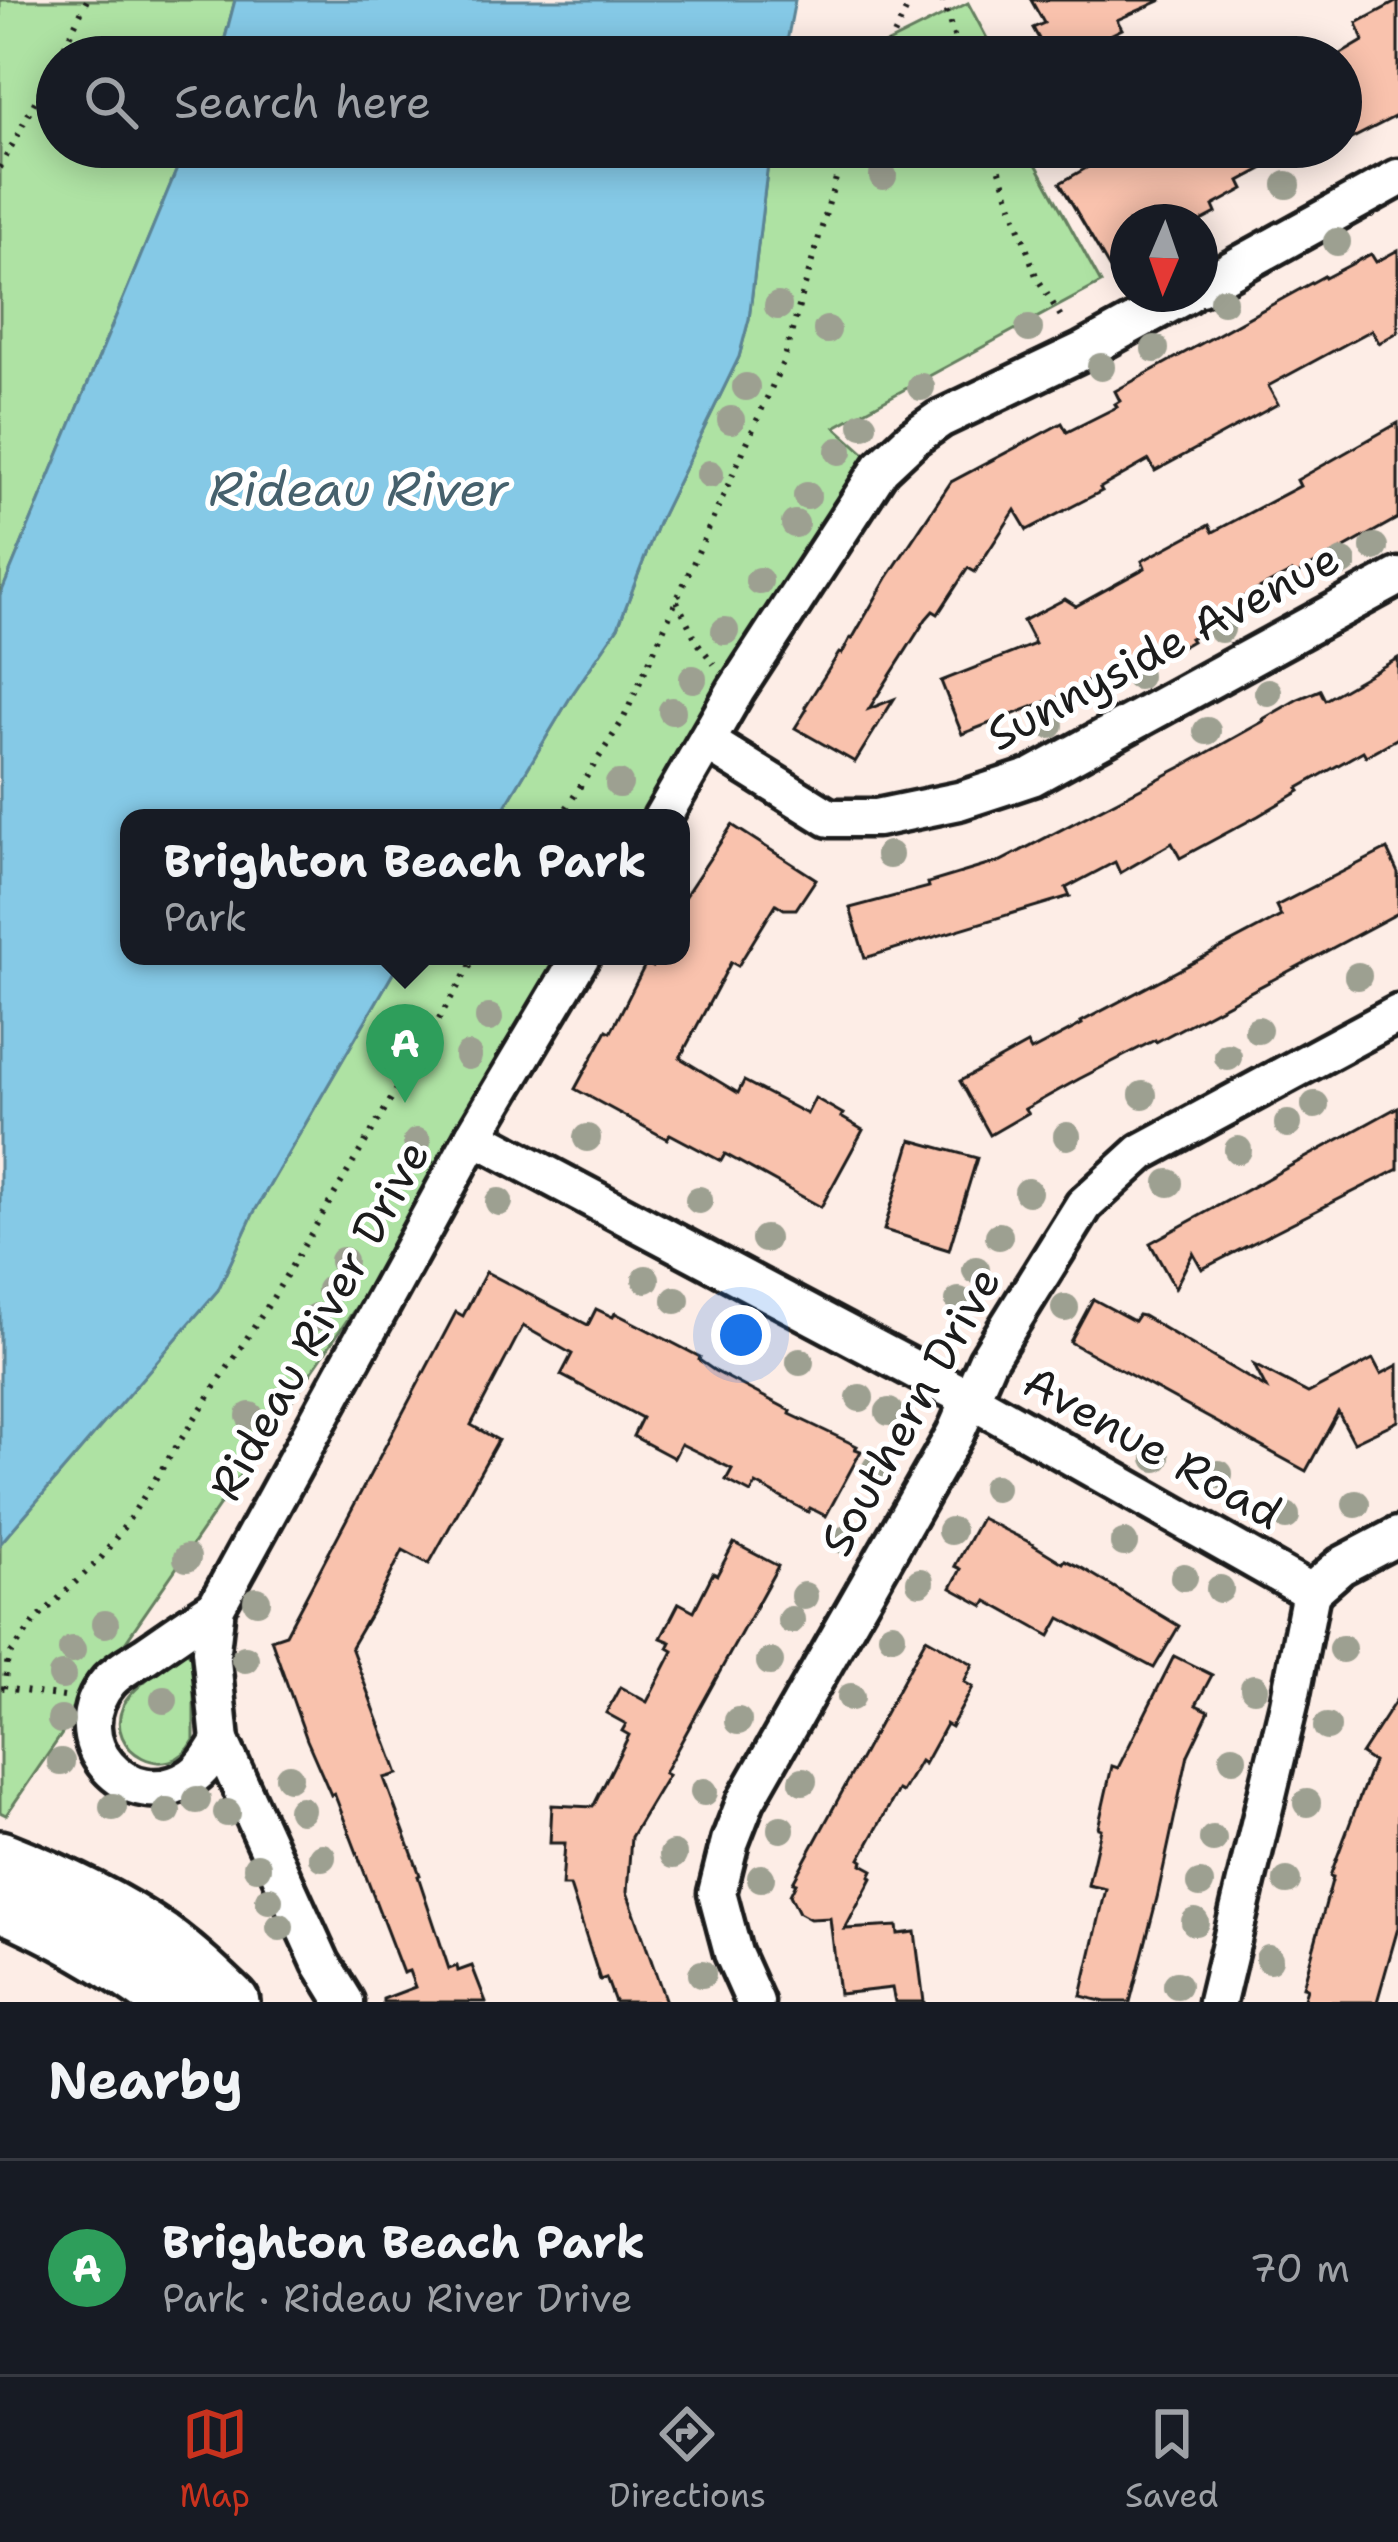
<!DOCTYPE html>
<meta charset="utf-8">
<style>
body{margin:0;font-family:"Shantell Sans",sans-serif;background:#20242c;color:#f1f3f6}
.compass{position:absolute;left:1110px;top:204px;width:108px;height:108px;border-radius:50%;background:#171b24;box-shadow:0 6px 30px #0003;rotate:182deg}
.you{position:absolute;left:741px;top:1335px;width:42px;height:42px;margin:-30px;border:9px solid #fff;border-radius:50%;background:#1a73e8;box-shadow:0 0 0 18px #1a73e833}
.badge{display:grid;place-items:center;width:78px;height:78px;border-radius:50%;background:#c8321e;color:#fff;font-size:39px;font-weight:700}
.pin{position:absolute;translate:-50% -99px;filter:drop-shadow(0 3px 6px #0008)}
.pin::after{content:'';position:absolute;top:63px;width:42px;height:36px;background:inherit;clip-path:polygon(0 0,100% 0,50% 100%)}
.popup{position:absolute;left:120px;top:809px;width:570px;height:156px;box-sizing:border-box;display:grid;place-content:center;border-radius:24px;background:#171b24;filter:drop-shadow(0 3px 9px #0005);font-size:39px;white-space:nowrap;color:#9ea1a6}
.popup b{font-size:45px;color:#f1f3f6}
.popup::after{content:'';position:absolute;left:50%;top:100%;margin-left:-24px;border:24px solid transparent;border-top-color:#171b24}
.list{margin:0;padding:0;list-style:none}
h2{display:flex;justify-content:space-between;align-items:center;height:156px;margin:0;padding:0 48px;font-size:51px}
h2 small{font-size:39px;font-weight:400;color:#9ea1a6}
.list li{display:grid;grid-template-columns:78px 1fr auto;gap:36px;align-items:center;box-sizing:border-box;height:216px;padding:0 48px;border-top:3px solid #363941}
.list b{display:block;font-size:45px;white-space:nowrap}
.list p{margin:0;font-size:39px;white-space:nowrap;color:#9ea1a6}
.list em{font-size:39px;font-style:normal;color:#9ea1a6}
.icon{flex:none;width:66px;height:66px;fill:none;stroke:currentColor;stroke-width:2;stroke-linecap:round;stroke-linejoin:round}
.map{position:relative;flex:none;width:1398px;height:2002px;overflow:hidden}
.search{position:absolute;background:#171b24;box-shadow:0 6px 30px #0003;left:36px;right:36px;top:36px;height:132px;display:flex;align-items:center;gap:30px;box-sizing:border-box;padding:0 42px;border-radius:66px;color:#9ea1a6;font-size:45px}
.sheet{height:372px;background:#171b24}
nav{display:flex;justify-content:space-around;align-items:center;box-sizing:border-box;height:168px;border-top:3px solid #363941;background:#171b24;font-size:33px;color:#9ea1a6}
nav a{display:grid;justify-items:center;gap:6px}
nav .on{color:#c8321e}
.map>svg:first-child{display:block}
.green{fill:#aee2a3;stroke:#657f60;stroke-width:3}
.water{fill:#85c9e6;stroke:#5b8495;stroke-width:3}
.building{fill:#f9c2ad;stroke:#1c1c1c;stroke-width:3}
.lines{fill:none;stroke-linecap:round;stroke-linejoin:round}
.minor-casing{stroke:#1c1c1c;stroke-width:45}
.secondary-casing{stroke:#1c1c1c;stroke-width:60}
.path{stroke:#1c1c1c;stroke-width:6;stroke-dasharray:3 9;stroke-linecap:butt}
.minor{stroke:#fff;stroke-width:36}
.secondary{stroke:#fff;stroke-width:51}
.tree{fill:#9da091}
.labels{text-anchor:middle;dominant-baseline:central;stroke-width:10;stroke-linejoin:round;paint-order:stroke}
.street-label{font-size:45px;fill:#1c1c1c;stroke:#fff}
.water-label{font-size:48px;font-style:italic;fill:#46616d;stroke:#fff}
</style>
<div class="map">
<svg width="1398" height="2002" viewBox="0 0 1398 2002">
<rect width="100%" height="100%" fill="#fdede6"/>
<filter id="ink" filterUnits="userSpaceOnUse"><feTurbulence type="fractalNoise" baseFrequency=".00833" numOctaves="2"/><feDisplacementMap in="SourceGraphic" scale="24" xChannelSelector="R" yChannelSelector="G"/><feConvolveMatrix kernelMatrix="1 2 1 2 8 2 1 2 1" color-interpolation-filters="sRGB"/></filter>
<g filter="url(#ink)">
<!-- green -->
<g class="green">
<polygon points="0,0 235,0 220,57 57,57 57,147 186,147 0,596"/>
<polygon points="968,3 997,57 860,57"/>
<polygon points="770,147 1047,147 1050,153 1035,162 1101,283 835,427 881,468 662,818 498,818 571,696 618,627 658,523 739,357 749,319"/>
<polygon points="403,956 581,956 474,1136 6,1815 0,1812 0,1544 218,1290 253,1214"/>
<path d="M 187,1651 L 194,1660 L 194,1740 C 170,1787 103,1751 123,1706 C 131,1688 170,1661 187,1651 Z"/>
</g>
<!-- water -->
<g class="water">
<polygon points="235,0 795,0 784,57 220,57"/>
<polygon points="186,147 770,147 749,319 739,357 658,523 618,627 571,696 498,818 129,818 129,956 403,956 253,1214 218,1290 0,1544 0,596"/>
</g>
<!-- building -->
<g class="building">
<polygon points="1031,0 1162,0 1117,20 1122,29 1112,34 1117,42 1091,57 1049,57 1033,28 1044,23"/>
<polygon points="1398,1 1398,115 1341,144 1341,54 1363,41 1357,23"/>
<polygon points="1123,147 1303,147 1240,181 1244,189 1213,206 1216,213 1199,222 1128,222 1128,300 1060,183"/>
<polygon points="1398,250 1398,332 1379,343 1372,330 1268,386 1278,404 1155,471 1149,460 1100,488 1102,491 1027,530 1015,510 975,572 968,568 938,614 933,611 926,619 869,709 894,699 855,762 795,728 807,709 805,707 839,653 842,654 850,638 852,639 887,578 951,482 1062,423 1067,432 1117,407 1115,404 1120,401 1115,391 1324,276 1325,278 1371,254 1376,262"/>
<polygon points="1398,423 1398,518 1294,576 1292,572 1236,601 1241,611 1190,638 1192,641 1166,656 1159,643 1058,697 962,734 941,681 1035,644 1023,621 1065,599 1076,606 1145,568 1142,561 1209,525 1213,532 1300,486 1297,480"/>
<polygon points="1398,658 1398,738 1366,756 1363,751 1298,788 1300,791 1258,816 1180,858 1172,843 1120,873 1115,862 1066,888 1070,896 865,958 850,908 929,887 928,883 1001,861 1187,764 1264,721 1263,719 1298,699 1320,690 1325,700"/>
<polygon points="732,825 816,879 796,909 784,909 776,904 738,966 731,962 680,1058 738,1093 744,1081 807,1114 815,1098 843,1114 841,1117 863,1130 821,1207 725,1154 721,1161 670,1134 667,1139 575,1089 607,1030 611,1032 646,963 653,967 659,956 681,956 681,902"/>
<polygon points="1387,849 1398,873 1398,913 1156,1042 1155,1040 1079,1079 1025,1109 1028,1113 990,1135 960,1081 1027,1044 1031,1051 1082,1024 1081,1022 1281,916 1276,906"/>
<polygon points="1398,1107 1398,1169 1202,1269 1193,1253 1175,1288 1150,1243"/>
<polygon points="911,1140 977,1158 949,1250 884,1230"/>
<polygon points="486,1272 588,1325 596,1309 613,1317 615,1313 700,1357 699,1360 715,1371 791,1411 790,1414 857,1446 855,1449 861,1451 826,1516 810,1508 808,1512 756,1484 751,1493 726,1480 732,1469 681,1444 674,1458 633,1436 642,1418 561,1375 572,1354 523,1326 471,1425 498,1440 429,1564 403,1550 376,1604 351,1647 398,1774 384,1778 420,1875 418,1876 449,1969 457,1966 458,1971 472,1966 486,2002 383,2002 383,1999 415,1987 409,1971 403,1973 334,1793 331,1795 307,1740 271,1639 286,1634 456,1312 463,1316"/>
<polygon points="1093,1299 1134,1321 1138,1315 1143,1316 1266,1388 1254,1365 1308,1393 1373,1359 1381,1374 1398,1365 1398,1421 1354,1442 1338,1412 1306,1471 1070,1342"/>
<polygon points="981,1518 1027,1541 1063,1563 1065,1560 1082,1568 1179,1626 1154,1668 1060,1618 1050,1636 987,1601 984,1606 951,1588 961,1569 955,1566"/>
<polygon points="734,1543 778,1566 664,1773 668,1775 631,1837 627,1892 666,2002 615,2002 606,1978 600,1980 570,1886 562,1886 565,1843 550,1843 552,1805 593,1807 629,1735 622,1731 626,1724 606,1713 620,1687 647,1702 673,1651 668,1648 671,1642 661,1638 679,1603 694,1611 713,1573 717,1575"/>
<polygon points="926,1638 973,1664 964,1682 973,1687 951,1727 946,1724 924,1764 920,1761 902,1792 898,1790 860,1859 863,1861 862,1864 873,1870 870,1876 872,1878 845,1929 897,1926 898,1934 915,1932 924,2002 895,2002 892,1988 839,1994 830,1918 810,1919 799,1913 790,1895 796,1883 793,1882"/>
<polygon points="1174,1656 1212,1675 1196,1705 1209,1711 1188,1755 1157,1898 1130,2002 1105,2002 1081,1996 1106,1889 1088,1885 1101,1829 1098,1828 1112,1766 1118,1768"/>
<polygon points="1398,1697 1398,1928 1377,2002 1303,2002 1307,1988 1303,1987 1333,1877 1330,1876 1373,1762 1361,1754"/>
</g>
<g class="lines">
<!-- minor casing -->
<g class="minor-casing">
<g id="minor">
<polyline points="1200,287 1398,178"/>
<polyline points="707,742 829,818 877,818 959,801 1032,777 1398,577"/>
<polyline points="662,818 736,690 881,468 913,438 940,419 1083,351 1187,294"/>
<polyline points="474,1136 970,1399 1311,1592"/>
<polyline points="1311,1592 1341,1566 1398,1536"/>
<path d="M 216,1607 C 193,1622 170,1638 147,1654 C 135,1662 119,1670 109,1681 C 59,1739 128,1818 191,1777 C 204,1769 212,1754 220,1741"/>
<polyline points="345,2002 321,1963 220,1741 211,1650 216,1607 474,1136 581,956"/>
<polyline points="755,2002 733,1953 717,1893 730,1841 746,1800 955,1434 987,1361 1084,1205 1142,1152 1398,1014"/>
<polyline points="1217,2002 1289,1704 1311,1592"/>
</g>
</g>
<!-- secondary casing -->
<g class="secondary-casing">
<g id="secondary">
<path d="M 0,1857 C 56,1879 112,1905 161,1939 C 187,1958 210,1980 233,2002"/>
<path d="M 0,1904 C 60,1930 117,1962 169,2002"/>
</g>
</g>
<!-- path -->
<g class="path">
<polyline points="942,0 961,57"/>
<polyline points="59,57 87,0"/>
<polyline points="884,57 911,0"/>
<polyline points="992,147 1036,276 1063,320"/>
<polyline points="0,168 57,60"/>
<polyline points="677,601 697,642 714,664"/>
<polyline points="560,818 623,720 783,362 845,147"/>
<polyline points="64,1697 4,1688 8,1657 37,1619 101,1558 126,1524 271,1301 476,956"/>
</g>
<!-- minor -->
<use href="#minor" class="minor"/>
<!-- secondary -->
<use href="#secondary" class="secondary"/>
</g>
<!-- trees -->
<g class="tree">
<circle cx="883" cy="176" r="14"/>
<circle cx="1287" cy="185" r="14"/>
<circle cx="1337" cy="242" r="14"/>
<circle cx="1223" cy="301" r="14"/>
<circle cx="778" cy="306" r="14"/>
<circle cx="1029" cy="329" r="14"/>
<circle cx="827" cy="330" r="14"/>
<circle cx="1155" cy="349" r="14"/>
<circle cx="1101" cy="367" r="14"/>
<circle cx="746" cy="387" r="14"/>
<circle cx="921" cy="387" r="14"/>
<circle cx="731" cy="420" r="14"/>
<circle cx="863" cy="425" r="14"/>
<circle cx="839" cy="451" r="14"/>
<circle cx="710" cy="474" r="14"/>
<circle cx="807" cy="496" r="14"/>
<circle cx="795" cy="524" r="14"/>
<circle cx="1374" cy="547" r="14"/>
<circle cx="1343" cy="562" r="14"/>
<circle cx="759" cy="581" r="14"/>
<circle cx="1221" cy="629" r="14"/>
<circle cx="725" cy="631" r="14"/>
<circle cx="1138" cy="676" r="14"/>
<circle cx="693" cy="679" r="14"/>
<circle cx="1268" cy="692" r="14"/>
<circle cx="672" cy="711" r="14"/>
<circle cx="1050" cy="725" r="14"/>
<circle cx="1207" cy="731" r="14"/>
<circle cx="619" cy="784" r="14"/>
<circle cx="889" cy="855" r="14"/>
<circle cx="1358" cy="976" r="14"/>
<circle cx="489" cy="1018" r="14"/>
<circle cx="1258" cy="1030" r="14"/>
<circle cx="468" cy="1056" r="14"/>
<circle cx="1228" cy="1057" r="14"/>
<circle cx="1143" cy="1095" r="14"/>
<circle cx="1315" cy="1105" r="14"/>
<circle cx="1288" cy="1124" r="14"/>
<circle cx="1067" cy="1136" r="14"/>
<circle cx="587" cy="1138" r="14"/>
<circle cx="417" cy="1142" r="14"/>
<circle cx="1238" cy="1150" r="14"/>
<circle cx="1169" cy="1183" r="14"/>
<circle cx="1028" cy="1192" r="14"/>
<circle cx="699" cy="1200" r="14"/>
<circle cx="499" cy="1202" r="14"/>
<circle cx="999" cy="1236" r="14"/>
<circle cx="765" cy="1239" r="14"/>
<circle cx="343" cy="1261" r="14"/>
<circle cx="976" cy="1270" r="14"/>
<circle cx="646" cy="1279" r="14"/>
<circle cx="330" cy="1290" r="14"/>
<circle cx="676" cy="1300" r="14"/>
<circle cx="959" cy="1301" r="14"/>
<circle cx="1065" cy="1308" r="14"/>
<circle cx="316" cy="1317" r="14"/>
<circle cx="737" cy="1325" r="14"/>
<circle cx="800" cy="1362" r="14"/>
<circle cx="860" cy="1398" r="14"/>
<circle cx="889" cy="1412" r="14"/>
<circle cx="250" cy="1416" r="14"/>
<circle cx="1156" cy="1458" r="14"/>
<circle cx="876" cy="1468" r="14"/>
<circle cx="1219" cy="1474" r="14"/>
<circle cx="995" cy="1488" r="14"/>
<circle cx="1356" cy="1504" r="14"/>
<circle cx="1286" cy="1516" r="14"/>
<circle cx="951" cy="1531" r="14"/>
<circle cx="844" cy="1540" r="14"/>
<circle cx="1124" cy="1543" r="14"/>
<circle cx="187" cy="1558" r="14"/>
<circle cx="1184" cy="1577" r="14"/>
<circle cx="920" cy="1582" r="14"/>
<circle cx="1220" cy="1589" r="14"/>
<circle cx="804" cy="1596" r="14"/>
<circle cx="257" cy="1601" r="14"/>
<circle cx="791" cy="1620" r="14"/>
<circle cx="105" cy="1624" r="14"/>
<circle cx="892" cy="1635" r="14"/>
<circle cx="1342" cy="1649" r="14"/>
<circle cx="72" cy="1650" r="14"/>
<circle cx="245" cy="1659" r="14"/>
<circle cx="770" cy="1662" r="14"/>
<circle cx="62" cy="1676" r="14"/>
<circle cx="1254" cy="1688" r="14"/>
<circle cx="851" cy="1697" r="14"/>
<circle cx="164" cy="1700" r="14"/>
<circle cx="61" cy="1720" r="14"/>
<circle cx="738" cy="1721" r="14"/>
<circle cx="1327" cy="1727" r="14"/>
<circle cx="1233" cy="1758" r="14"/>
<circle cx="61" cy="1762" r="14"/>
<circle cx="289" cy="1777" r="14"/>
<circle cx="803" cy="1781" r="14"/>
<circle cx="704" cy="1792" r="14"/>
<circle cx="197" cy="1800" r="14"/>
<circle cx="1307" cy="1803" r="14"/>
<circle cx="113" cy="1807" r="14"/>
<circle cx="301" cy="1810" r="14"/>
<circle cx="167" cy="1811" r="14"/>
<circle cx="227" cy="1813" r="14"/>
<circle cx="781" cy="1829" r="14"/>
<circle cx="1213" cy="1839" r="14"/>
<circle cx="673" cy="1855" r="14"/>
<circle cx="322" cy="1857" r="14"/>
<circle cx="257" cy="1867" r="14"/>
<circle cx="761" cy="1878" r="14"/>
<circle cx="1287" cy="1881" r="14"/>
<circle cx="1200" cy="1884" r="14"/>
<circle cx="269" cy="1900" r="14"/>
<circle cx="1195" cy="1922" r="14"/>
<circle cx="280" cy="1927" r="14"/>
<circle cx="1269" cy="1959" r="14"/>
<circle cx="702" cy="1974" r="14"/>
<circle cx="1177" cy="1985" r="14"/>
</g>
</g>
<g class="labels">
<!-- street labels -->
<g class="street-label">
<text transform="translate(1163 646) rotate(-28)">Sunnyside Avenue</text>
<text transform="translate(319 1320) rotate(-61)">Rideau River Drive</text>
<text transform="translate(910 1411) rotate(-61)">Southern Drive</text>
<text transform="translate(1153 1447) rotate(29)">Avenue Road</text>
</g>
<!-- water labels -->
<g class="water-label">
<text x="359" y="489">Rideau River</text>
</g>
</g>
</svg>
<svg class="compass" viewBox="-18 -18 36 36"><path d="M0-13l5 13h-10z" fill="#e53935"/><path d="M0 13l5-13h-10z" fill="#9ea1a6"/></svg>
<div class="you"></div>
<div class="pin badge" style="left:405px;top:1103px;background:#2e9e5b">A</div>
<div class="popup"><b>Brighton Beach Park</b>Park</div>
<div class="search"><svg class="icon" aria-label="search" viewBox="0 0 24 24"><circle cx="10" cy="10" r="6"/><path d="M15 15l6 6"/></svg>Search here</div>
</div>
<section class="sheet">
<h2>Nearby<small></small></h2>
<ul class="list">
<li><span class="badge" style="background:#2e9e5b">A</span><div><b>Brighton Beach Park</b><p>Park · Rideau River Drive</p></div><em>70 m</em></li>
</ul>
</section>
<nav>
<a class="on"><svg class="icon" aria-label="map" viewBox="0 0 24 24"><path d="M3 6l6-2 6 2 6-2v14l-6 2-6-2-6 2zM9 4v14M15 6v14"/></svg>Map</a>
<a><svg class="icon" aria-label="directions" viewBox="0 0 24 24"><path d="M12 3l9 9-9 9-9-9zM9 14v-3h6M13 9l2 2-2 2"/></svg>Directions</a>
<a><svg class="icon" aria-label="saved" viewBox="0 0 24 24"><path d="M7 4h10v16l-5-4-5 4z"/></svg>Saved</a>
</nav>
